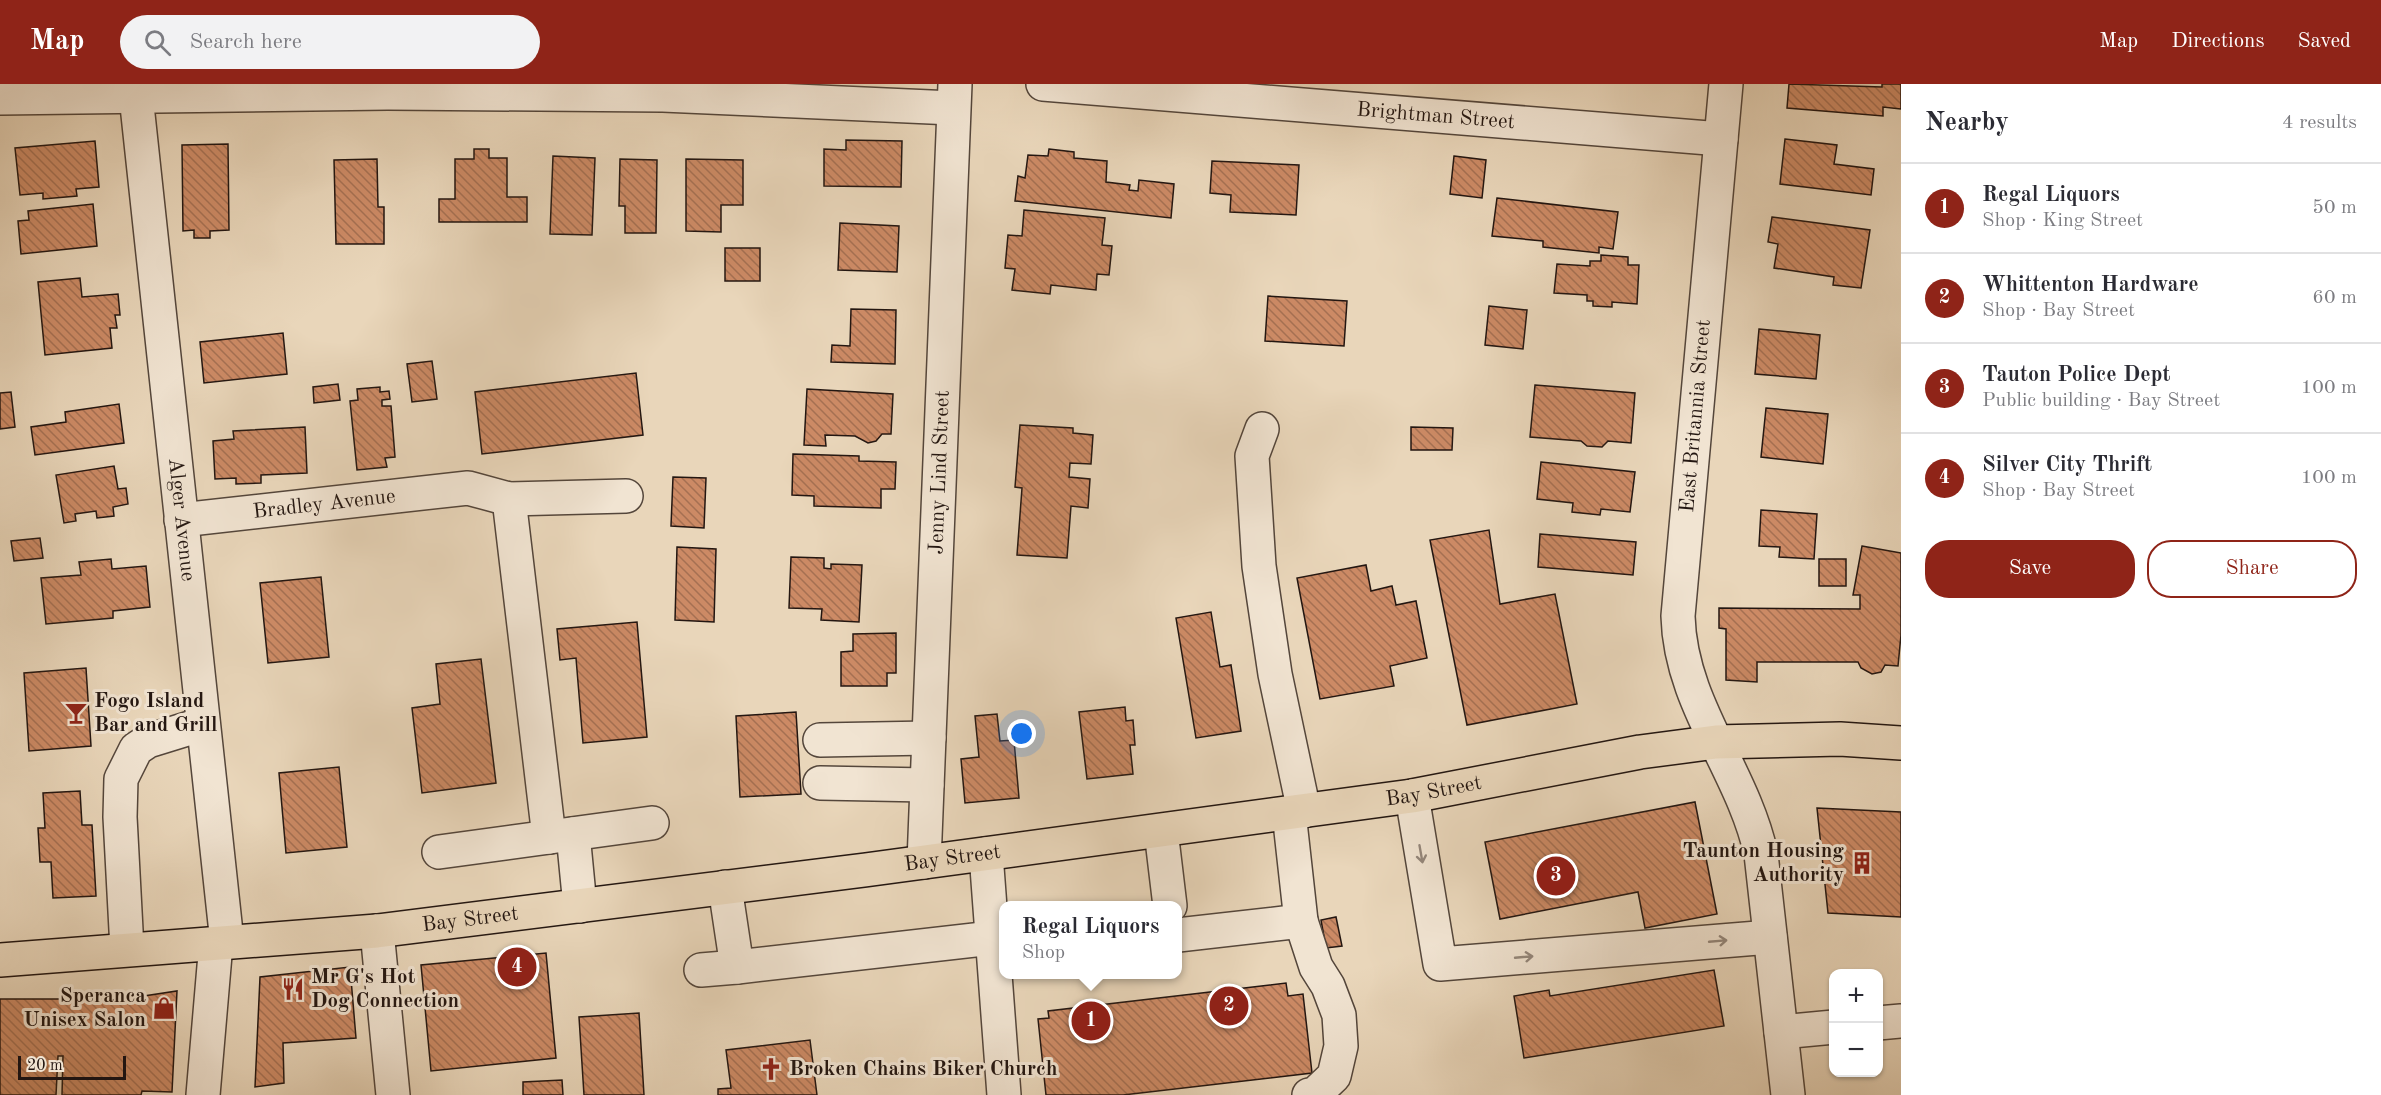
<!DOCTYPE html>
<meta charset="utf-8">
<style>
body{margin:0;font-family:"Old Standard TT",serif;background:#f2f2f3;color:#2b2b33}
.controls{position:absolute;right:18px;bottom:18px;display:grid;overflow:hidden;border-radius:12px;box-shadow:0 2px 4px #0004}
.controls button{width:54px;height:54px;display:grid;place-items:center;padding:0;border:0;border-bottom:2px solid #e1e1e2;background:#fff;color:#2b2b33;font:30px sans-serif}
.scale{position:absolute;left:18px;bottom:15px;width:108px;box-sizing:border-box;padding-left:6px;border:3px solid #231611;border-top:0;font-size:16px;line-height:21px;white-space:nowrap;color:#231611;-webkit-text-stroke:4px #f1e4d2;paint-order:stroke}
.you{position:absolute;left:1022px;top:650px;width:21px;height:21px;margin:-15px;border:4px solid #fff;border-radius:50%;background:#1a73e8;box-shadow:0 0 0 9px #1a73e833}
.badge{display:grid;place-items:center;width:39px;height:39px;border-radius:50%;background:#8f2418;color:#fff;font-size:20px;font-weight:700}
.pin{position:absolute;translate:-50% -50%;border:3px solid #fff;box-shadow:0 2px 6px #0006}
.popup{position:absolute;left:999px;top:817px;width:183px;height:78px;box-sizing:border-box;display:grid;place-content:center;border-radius:12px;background:#fff;filter:drop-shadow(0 2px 4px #0005);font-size:20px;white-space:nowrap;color:#7c7c81}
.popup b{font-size:22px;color:#2b2b33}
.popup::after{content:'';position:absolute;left:50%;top:100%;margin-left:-12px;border:12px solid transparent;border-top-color:#fff}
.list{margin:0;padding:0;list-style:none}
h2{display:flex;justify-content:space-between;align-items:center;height:78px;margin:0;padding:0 24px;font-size:26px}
h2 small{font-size:20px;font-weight:400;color:#7c7c81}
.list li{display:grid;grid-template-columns:39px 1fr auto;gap:18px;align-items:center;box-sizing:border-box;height:90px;padding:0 24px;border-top:2px solid #e1e1e2}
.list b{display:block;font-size:22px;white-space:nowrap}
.list p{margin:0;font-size:20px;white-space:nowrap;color:#7c7c81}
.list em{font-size:20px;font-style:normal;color:#7c7c81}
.actions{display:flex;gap:12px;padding:18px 24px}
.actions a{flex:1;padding:14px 0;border:2px solid #8f2418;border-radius:24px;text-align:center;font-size:21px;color:#8f2418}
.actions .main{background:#8f2418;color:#fff}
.icon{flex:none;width:33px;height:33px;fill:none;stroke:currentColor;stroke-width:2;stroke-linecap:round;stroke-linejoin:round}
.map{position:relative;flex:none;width:1901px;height:1011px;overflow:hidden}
header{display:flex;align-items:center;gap:36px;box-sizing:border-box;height:84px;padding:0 30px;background:#8f2418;color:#fff}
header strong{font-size:28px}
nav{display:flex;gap:33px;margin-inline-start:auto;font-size:21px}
.search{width:420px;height:54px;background:#f2f2f3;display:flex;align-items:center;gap:15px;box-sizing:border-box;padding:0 21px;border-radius:33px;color:#7c7c81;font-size:22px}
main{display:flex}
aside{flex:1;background:#fff}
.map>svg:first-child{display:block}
.building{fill:url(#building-back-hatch);stroke:#231611;stroke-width:1.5}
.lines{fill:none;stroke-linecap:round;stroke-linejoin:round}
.minor-casing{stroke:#54463b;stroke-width:36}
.major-casing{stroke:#231611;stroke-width:36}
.minor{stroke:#f1e4d2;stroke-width:33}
.major{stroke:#e9d6ba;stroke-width:33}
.oneway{stroke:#94877b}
.labels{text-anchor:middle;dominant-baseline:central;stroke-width:6;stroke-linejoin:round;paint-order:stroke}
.street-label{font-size:21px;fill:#231611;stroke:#f1e4d2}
.poi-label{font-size:21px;font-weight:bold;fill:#231611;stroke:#f1e4d2;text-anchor:start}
</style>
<header>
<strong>Map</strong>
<div class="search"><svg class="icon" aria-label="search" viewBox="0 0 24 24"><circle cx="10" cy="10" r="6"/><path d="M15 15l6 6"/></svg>Search here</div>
<nav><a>Map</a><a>Directions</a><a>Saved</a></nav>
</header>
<main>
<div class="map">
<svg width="1901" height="1011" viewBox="0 0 1901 1011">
<defs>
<pattern id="building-back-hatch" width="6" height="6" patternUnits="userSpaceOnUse" patternTransform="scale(1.5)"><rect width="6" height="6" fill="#cc8a65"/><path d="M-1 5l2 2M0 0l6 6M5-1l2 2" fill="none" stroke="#a57052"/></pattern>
</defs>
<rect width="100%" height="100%" fill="#e9d6ba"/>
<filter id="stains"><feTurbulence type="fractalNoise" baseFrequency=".00333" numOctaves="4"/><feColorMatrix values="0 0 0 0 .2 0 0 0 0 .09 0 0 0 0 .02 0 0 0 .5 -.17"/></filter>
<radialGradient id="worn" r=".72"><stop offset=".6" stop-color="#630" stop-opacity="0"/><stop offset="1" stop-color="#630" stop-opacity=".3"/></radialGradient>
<!-- building -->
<g class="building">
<polygon points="1789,0 1882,3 1882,0 1901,0 1901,25 1883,23 1883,32 1787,24"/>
<polygon points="1785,55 1837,61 1834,80 1874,85 1871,111 1780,100"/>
<polygon points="846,56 902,57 901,103 824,102 824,65 846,66"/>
<polygon points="95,57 99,103 76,105 77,112 43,115 43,109 20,111 15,64"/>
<polygon points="228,60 229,146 210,147 210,154 194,154 194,146 183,147 182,61"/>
<polygon points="474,65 489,65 489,74 507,74 507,113 527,113 527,138 439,138 439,115 455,115 455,75 474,75"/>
<polygon points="1049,65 1074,68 1074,74 1107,77 1106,98 1130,101 1129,106 1138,107 1139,96 1174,100 1171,134 1015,117 1018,92 1025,94 1028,71 1048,72"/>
<polygon points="553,72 595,74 592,151 550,150"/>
<polygon points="1454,72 1486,76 1482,114 1450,110"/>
<polygon points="377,75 378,123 384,123 384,160 336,160 334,76"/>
<polygon points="620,75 657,76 656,149 625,149 625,122 619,122"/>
<polygon points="686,75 743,76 743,121 721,121 721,148 686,147"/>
<polygon points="1212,77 1299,81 1296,131 1230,128 1231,111 1210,109"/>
<polygon points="1497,114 1618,128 1613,165 1599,163 1599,169 1543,163 1543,157 1492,152"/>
<polygon points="93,120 97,162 21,170 18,137 29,136 28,127"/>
<polygon points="1024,126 1105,134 1102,161 1112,162 1109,191 1097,190 1096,206 1051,201 1050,210 1012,206 1015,185 1005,184 1008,151 1022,152"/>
<polygon points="1772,133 1870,146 1861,204 1833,201 1834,193 1774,184 1778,160 1768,158"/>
<polygon points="840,139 899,142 897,188 838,186"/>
<rect x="725" y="164" width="35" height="33"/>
<polygon points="1601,171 1628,173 1628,181 1639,181 1637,220 1612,218 1612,223 1593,222 1593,217 1587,217 1587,211 1554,209 1557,180 1590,182 1590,177 1601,177"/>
<polygon points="80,194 82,213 118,210 120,231 115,231 117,244 110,244 112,264 45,271 38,198"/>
<polygon points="1268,212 1347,217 1344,262 1265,257"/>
<polygon points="1489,222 1527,226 1523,265 1485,261"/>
<polygon points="851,225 896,226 895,280 831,278 832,261 850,262"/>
<polygon points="1759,245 1820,251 1816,295 1755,290"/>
<polygon points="283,249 287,290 204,299 200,258"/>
<polygon points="432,277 437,315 412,318 407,280"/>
<polygon points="636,289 643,351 482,370 475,308"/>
<polygon points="338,300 340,316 314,319 313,303"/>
<polygon points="1535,301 1635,309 1631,359 1608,357 1602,363 1587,362 1581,357 1530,353"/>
<polygon points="380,303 380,308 389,307 390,315 382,316 382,322 391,322 395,373 385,374 387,383 357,386 350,317 358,316 357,305"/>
<polygon points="807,305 893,310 891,350 882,350 876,357 868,359 855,352 825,351 826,362 804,361"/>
<polygon points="11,308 15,343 0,345 0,309"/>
<polygon points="119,320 124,359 35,371 31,343 66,338 65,328"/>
<polygon points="1766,324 1828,330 1823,380 1761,373"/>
<polygon points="1020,341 1073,344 1073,349 1093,351 1091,380 1070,379 1069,393 1090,395 1088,424 1071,422 1067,474 1017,471 1022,404 1015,403"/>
<polygon points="305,343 307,389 261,391 261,399 236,400 236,394 215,395 213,357 234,355 233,347"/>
<polygon points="1411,343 1453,344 1452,366 1411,366"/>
<polygon points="793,370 859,372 859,377 896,378 895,405 881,405 881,424 814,422 814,412 792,411"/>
<polygon points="1541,378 1635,388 1630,428 1601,425 1600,431 1572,428 1573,419 1537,415"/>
<polygon points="114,382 118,405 126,404 128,420 113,423 114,432 97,434 96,427 75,430 76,437 64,439 56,391"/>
<polygon points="673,393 706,394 704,444 671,442"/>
<polygon points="1761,426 1817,430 1814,475 1779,473 1780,463 1759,462"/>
<polygon points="1489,446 1500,520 1555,510 1577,620 1467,641 1430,456"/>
<polygon points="1540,450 1636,458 1633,491 1538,483"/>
<polygon points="40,454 43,474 14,477 11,457"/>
<polygon points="1862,462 1901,469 1901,551 1898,582 1885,581 1881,588 1872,590 1861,584 1858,578 1757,578 1757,598 1726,596 1726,545 1719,544 1719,524 1860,525 1860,511 1853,511"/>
<polygon points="677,463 716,465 714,538 675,536"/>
<polygon points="791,473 824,474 824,484 831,485 831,480 862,481 859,538 821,536 822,525 789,524"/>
<polygon points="111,475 112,485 146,482 150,523 113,527 113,534 46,540 41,494 81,491 79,478"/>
<rect x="1819" y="475" width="27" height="27"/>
<polygon points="1366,481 1371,507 1392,502 1396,521 1416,517 1427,574 1390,582 1394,602 1320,615 1297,494"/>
<polygon points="321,493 329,573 268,579 260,499"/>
<polygon points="1211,528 1220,583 1231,581 1241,647 1196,654 1176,534"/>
<polygon points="637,538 647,653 583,659 576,574 560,576 557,545"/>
<polygon points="896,549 896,589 887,589 887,602 841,602 841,568 853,567 853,550"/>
<polygon points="481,575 496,699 422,709 412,624 440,620 436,580"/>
<polygon points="86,584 91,662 29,667 24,589"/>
<polygon points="1125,623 1126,637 1133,636 1135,661 1130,661 1133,690 1087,695 1079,628"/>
<polygon points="796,628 801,710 740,713 736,632"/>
<polygon points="997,630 1000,657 1014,656 1019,714 965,719 961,675 979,673 975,632"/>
<polygon points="339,683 347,763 286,769 279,689"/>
<polygon points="80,707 82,741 92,741 96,812 53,814 51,778 40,778 38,744 45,744 43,709"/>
<polygon points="1695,718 1717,830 1645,844 1638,808 1500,835 1485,758"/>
<polygon points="1817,724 1901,728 1901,833 1828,829"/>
<polygon points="1336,833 1342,862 1326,864 1321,836"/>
<polygon points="546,869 556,974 431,987 421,881"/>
<polygon points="350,883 356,954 283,959 284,999 255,1003 260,893"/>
<polygon points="1714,886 1724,942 1524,974 1514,912 1549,906 1550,912"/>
<polygon points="1286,899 1288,912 1303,910 1312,989 1123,1011 1046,1011 1038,935 1049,934 1048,927"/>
<polygon points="177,907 172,1008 142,1007 141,1011 62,1011 63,972 58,972 56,1011 0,1011 0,915 124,915"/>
<polygon points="639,929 644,1011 584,1011 579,933"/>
<polygon points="810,956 817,1011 718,1011 718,1005 731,1004 726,966"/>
<polygon points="562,996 563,1011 523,1011 523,998"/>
</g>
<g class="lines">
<!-- minor casing -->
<g class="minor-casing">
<g id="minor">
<path id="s1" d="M 1043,0 L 1721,55"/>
<path d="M 1726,0 L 1678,532 C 1680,620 1743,687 1761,770 L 1788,1011"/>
<path id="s2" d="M 136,12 L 227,858"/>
<polyline points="0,14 388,9 663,11 953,24"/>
<polyline points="1262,345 1252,372 1259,482 1275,590 1304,727"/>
<polyline points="509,415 549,753"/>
<path id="s3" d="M 181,436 L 468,404 L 509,415 L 626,412"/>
<polyline points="820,656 929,654"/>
<polyline points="820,699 927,701"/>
<polyline points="1412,712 1440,880 1770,853"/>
<polyline points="1161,747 1170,822"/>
<polyline points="573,750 580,822"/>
<polyline points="439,768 652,739"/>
<polyline points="986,770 1004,1011"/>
<path id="s4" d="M 924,778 L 955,0"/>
<polyline points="725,803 737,883 992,854"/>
<polyline points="1301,837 1316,883 1328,902 1339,931 1341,962 1334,992 1315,1010 1309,1011"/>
<polyline points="377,847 393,1011"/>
<polyline points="1178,851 1301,837 1289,729"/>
<polyline points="127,865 120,733 121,695 136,665 148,657 203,640"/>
<polyline points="701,886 737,883"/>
<polyline points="1878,939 1901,937"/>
<polyline points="1781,948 1834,943"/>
<polyline points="203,1011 216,859"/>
</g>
</g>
<!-- major casing -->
<g class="major-casing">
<g id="major">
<path id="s5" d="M 0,876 L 377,847 L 865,786 L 1412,712 L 1640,668 L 1716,658 L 1840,655 L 1901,659"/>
</g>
</g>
<!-- minor -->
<use href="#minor" class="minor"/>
<!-- major -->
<use href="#major" class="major"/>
</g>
<!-- one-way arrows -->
<defs><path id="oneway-shaft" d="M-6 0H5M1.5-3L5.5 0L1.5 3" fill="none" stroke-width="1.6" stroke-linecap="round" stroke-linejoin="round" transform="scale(1.5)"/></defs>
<g class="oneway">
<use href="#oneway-shaft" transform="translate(1421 770) rotate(80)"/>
<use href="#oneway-shaft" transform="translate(1718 857) rotate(-5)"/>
<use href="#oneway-shaft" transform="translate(1524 873) rotate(-5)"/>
</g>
<!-- icons -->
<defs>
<g id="bar-bare" transform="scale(1.8)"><path d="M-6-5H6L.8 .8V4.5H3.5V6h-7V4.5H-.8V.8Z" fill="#8f2418" stroke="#f1e4d2" stroke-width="2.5" paint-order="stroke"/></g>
<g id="building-bare" transform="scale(1.8)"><path d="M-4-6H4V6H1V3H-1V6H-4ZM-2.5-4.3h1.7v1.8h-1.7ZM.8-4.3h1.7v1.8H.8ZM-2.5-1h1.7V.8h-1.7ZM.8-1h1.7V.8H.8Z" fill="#8f2418" stroke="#f1e4d2" stroke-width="2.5" paint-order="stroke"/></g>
<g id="restaurant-bare" transform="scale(1.8)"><path d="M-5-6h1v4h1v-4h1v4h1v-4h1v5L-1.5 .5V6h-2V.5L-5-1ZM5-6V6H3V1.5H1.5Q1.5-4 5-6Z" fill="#8f2418" stroke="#f1e4d2" stroke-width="2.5" paint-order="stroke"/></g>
<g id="shop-bare" transform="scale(1.8)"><path d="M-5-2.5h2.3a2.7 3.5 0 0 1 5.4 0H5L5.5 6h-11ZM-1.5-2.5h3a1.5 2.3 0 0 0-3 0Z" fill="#8f2418" stroke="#f1e4d2" stroke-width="2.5" paint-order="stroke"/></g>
<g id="church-bare" transform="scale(1.8)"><path d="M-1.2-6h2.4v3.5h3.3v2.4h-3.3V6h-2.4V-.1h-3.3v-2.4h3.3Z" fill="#8f2418" stroke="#f1e4d2" stroke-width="2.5" paint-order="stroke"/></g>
</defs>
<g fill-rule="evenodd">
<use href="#bar-bare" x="76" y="629"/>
<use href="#building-bare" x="1862" y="779"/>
<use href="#restaurant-bare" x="293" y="905"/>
<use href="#shop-bare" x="164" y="924"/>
<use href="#church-bare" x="771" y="985"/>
</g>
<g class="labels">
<!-- street labels -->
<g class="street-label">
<text stroke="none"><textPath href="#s1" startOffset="394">Brightman Street</textPath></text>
<text transform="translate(1696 332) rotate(-85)">East Britannia Street</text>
<text stroke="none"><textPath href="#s4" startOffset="390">Jenny Lind Street</textPath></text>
<text stroke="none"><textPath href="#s3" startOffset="144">Bradley Avenue</textPath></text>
<text stroke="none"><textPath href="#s2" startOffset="426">Alger Avenue</textPath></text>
<text stroke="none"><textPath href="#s5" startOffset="1444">Bay Street</textPath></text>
<text stroke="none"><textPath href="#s5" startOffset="958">Bay Street</textPath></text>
<text stroke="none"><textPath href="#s5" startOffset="472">Bay Street</textPath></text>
</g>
<!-- poi labels -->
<g class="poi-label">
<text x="94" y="617">Fogo Island<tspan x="94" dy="24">Bar and Grill</tspan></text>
<text x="1844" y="767" text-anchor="end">Taunton Housing<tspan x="1844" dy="24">Authority</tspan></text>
<text x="311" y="893">Mr G's Hot<tspan x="311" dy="24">Dog Connection</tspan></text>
<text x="146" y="912" text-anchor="end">Speranca<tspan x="146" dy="24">Unisex Salon</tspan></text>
<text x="789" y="985">Broken Chains Biker Church</text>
</g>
</g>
<rect width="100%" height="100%" filter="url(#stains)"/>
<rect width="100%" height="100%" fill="url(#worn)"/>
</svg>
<div class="controls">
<button>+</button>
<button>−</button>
</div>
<div class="scale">20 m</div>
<div class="you"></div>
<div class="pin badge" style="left:1091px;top:937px">1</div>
<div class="popup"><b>Regal Liquors</b>Shop</div>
<div class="pin badge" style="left:1229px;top:922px">2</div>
<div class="pin badge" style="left:1556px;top:792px">3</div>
<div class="pin badge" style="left:517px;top:883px">4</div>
</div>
<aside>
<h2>Nearby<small>4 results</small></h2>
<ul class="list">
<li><span class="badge">1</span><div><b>Regal Liquors</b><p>Shop · King Street</p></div><em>50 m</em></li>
<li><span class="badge">2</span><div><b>Whittenton Hardware</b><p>Shop · Bay Street</p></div><em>60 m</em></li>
<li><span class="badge">3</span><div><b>Tauton Police Dept</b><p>Public building · Bay Street</p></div><em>100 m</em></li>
<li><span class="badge">4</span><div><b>Silver City Thrift</b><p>Shop · Bay Street</p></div><em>100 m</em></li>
</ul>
<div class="actions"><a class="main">Save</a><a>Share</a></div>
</aside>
</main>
